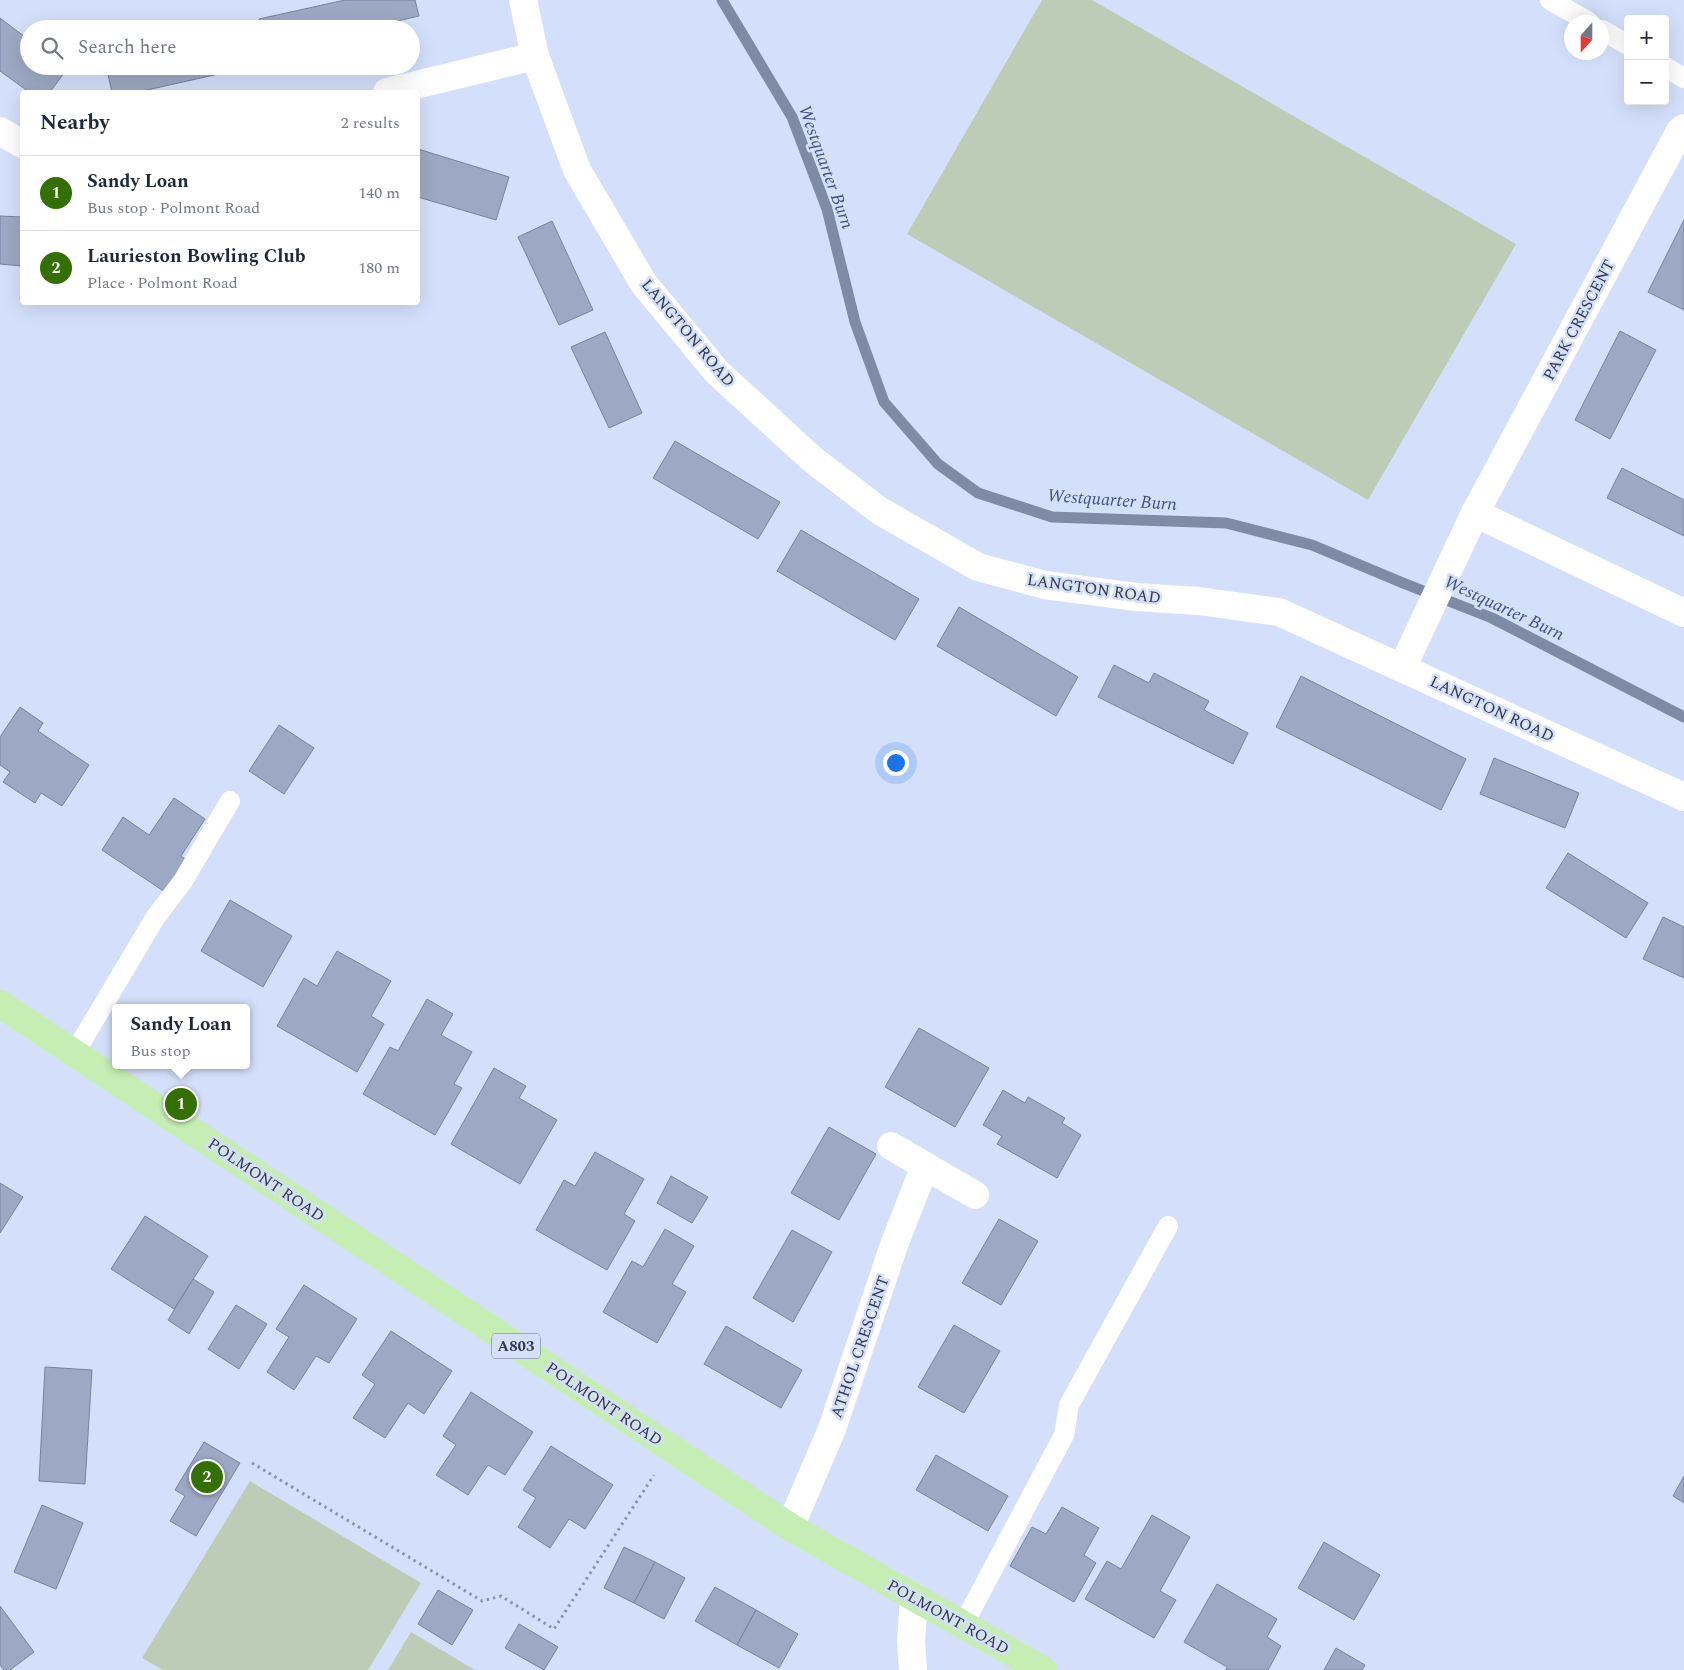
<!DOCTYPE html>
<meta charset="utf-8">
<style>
body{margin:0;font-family:Spectral,serif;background:#f2f2f3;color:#1f2937}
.controls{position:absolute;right:15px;top:15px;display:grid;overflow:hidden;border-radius:5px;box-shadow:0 5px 20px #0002}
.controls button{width:45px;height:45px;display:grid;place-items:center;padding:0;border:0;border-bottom:1px solid #e0e1e3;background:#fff;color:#1f2937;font:25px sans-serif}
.compass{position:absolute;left:1564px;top:15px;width:45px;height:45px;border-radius:50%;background:#fff;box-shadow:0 5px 20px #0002;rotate:201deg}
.you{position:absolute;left:895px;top:762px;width:18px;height:18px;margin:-12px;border:4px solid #fff;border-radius:50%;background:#1a73e8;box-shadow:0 0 0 8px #1a73e833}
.badge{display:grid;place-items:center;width:32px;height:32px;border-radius:50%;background:#347001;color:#fff;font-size:16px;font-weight:700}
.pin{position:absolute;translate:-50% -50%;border:2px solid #fff;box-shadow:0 1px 5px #0006}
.popup{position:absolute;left:112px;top:1004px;width:138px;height:65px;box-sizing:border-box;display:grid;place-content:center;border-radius:5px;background:#fff;filter:drop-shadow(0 1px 4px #0005);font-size:16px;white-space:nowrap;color:#747a83}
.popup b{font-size:19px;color:#1f2937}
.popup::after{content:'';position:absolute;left:50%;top:100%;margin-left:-10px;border:10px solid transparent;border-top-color:#fff}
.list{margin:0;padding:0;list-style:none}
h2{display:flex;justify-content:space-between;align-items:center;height:65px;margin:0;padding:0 20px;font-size:21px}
h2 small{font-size:16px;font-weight:400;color:#747a83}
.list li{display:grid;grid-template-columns:32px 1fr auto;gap:15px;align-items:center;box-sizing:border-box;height:75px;padding:0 20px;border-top:1px solid #e0e1e3}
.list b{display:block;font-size:19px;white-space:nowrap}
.list p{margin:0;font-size:16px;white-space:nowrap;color:#747a83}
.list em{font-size:16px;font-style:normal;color:#747a83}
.icon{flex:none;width:28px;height:28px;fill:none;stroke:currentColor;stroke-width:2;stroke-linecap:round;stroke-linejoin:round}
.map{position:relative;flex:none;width:1684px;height:1670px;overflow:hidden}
.search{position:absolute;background:#fff;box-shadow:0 5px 20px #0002;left:20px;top:20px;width:400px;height:55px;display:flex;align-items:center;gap:12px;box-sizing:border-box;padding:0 18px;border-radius:28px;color:#747a83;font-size:19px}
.panel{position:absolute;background:#fff;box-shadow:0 5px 20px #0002;left:20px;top:90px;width:400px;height:215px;border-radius:5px}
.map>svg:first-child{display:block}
.green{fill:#bdccb7}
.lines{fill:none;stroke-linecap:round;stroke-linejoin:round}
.stream{stroke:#7f8aa4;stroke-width:11}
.building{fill:#9da9c4;stroke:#7682a1}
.path{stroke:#8b95a9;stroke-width:3;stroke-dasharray:2.5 4;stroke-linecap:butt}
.service{stroke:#fff;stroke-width:20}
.minor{stroke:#fff;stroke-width:28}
.primary{stroke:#c6edb3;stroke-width:28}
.labels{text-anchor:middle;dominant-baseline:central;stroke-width:5;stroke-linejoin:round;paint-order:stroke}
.shield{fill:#d4e0fb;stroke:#636a7c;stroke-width:1}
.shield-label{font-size:15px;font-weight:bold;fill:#323845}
.street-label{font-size:16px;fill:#323845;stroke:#d4e0fb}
.water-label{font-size:18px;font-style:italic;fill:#42527c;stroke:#d4e0fb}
</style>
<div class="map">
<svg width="1684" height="1670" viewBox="0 0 1684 1670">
<rect width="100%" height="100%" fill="#d4e0fb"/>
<!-- green -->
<g class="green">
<polygon points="1042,0 1092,0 1516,244 1368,500 907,234"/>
<polygon points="250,1481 421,1583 368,1670 163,1670 142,1658"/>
<polygon points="411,1632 475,1670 388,1670"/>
</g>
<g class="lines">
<!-- stream -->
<polyline class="stream" points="722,0 792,117 827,209 855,322 884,402 938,464 978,493 1052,517 1226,523 1312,545 1403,583 1492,618 1684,717"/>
</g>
<!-- building -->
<g class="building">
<polygon points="345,0 415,0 419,16 363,29 261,29 259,19"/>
<polygon points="0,18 29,40 29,66 64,66 67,69 50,92 29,92 0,71"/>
<polygon points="106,66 250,66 250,67 138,92 112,92"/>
<polygon points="418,149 509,177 496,220 418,197"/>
<polygon points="0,216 22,217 22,266 0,264"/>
<polygon points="1684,220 1684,310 1648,292"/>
<polygon points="552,221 593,310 559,325 518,237"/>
<polygon points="1620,331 1656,350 1610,439 1575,420"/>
<polygon points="605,332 642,413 609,428 571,347"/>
<polygon points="675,441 780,502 758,539 653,478"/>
<polygon points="1622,468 1684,500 1684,536 1607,498"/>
<polygon points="801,530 919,599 895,640 777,571"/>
<polygon points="959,607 1078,677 1056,716 937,646"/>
<polygon points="1114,665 1149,683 1154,673 1209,701 1204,710 1248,733 1233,764 1098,697"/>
<polygon points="1301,676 1466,759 1441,810 1276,727"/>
<polygon points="20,707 43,723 38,731 89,765 62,806 41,793 35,803 3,782 10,772 0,765 0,737"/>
<polygon points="279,725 314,748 284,794 249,771"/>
<polygon points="1494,758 1579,793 1565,828 1480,794"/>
<polygon points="174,798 205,819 181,856 189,862 168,894 102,850 123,817 149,835"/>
<polygon points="1568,853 1648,903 1626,938 1546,888"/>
<polygon points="230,900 292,936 263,987 201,951"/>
<polygon points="1663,917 1684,927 1684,978 1643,959"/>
<polygon points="337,951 391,981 371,1016 384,1024 357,1072 277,1026 304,978 317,986"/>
<polygon points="427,999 453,1014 441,1035 472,1052 454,1084 462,1088 435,1135 363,1094 390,1047 398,1051"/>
<polygon points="919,1028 989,1068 955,1127 885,1087"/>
<polygon points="494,1068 526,1086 519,1098 557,1120 520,1184 451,1144"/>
<polygon points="1003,1090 1025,1103 1028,1097 1065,1118 1062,1123 1081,1135 1057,1178 997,1144 1002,1136 983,1125"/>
<polygon points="829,1127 876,1154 839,1220 791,1193"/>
<polygon points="595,1152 644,1179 624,1214 635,1221 607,1270 536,1230 564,1180 575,1186"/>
<polygon points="671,1176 708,1197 692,1223 657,1203"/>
<polygon points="0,1183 23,1197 0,1233"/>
<polygon points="145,1216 208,1256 174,1309 111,1269"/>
<polygon points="999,1219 1038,1241 1001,1305 962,1283"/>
<polygon points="665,1229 694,1246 672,1284 686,1292 657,1343 603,1312 632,1261 643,1267"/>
<polygon points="792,1230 832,1252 793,1322 753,1298"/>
<polygon points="193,1279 214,1292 189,1334 168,1320"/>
<polygon points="304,1285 357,1319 329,1363 316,1356 294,1390 267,1372 289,1337 276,1329"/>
<polygon points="236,1305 267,1324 239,1369 208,1349"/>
<polygon points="954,1325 1000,1351 964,1413 918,1387"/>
<polygon points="726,1326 802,1370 781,1408 704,1364"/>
<polygon points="391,1331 452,1371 424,1414 408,1403 385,1438 353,1418 375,1384 362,1375"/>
<polygon points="45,1367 92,1370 85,1484 39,1481"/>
<polygon points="471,1392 533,1432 505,1475 488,1465 468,1495 436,1475 456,1445 443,1436"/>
<polygon points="204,1442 240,1463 196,1536 170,1521 185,1496 175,1490"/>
<polygon points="551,1446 613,1485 585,1529 569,1519 550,1548 518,1527 536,1498 523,1490"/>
<polygon points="936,1455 1008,1496 988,1531 916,1490"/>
<polygon points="1684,1476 1684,1503 1673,1496"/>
<polygon points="42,1505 83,1523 56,1589 14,1572"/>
<polygon points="1062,1507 1099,1528 1084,1555 1096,1563 1074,1602 1010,1566 1032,1527 1046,1534"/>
<polygon points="1152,1515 1190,1537 1160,1591 1176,1600 1154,1638 1085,1599 1107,1561 1121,1569"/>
<polygon points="1324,1542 1380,1575 1354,1620 1298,1588"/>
<polygon points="624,1547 655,1562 634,1603 604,1588"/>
<polygon points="655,1562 685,1578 664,1619 634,1603"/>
<polygon points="1217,1584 1277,1619 1267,1637 1281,1646 1268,1670 1226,1670 1227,1667 1184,1642"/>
<polygon points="715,1587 756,1610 737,1645 695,1621"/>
<polygon points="438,1590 473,1610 452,1645 418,1624"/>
<polygon points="0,1606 34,1652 10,1670 4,1670 0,1665"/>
<polygon points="756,1610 798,1634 779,1668 737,1645"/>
<polygon points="519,1624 558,1647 544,1670 505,1648"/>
<polygon points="1336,1648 1365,1665 1362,1670 1324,1670"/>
</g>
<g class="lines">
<!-- path -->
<polyline class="path" points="252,1463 482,1601 501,1596 554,1629 654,1475"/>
<!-- service -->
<g class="service">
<polyline points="1550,0 1589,22"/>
<polyline points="1602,30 1628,45"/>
<polyline points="1665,67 1684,78"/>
<polyline points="74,1054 155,918 183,881 230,801"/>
<polyline points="963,1625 1064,1435 1069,1405 1168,1226"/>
</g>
<!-- minor -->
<g class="minor">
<polyline points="523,0 535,56 577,170 644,284 717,372 812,459 880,511 978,567 1045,585 1136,597 1199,601 1279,612 1684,797"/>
<polyline points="387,92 535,56"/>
<polyline points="0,131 22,144"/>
<polyline points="1475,513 1684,613"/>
<polyline points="1402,668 1475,513 1680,131 1684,128"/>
<polyline points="891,1146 975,1195"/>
<polyline points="790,1527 832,1429 894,1245 919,1181 929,1168"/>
<polyline points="913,1670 911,1642 914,1597"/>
</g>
<!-- primary -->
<polyline class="primary" points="0,1004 790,1527 1043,1670"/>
</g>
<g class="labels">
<!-- shield labels -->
<rect class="shield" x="492" y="1333.5" width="48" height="25" rx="4"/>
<g class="shield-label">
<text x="516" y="1346">A803</text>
</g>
<!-- street labels -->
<g class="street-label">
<text transform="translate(1579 320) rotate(-62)">PARK CRESCENT</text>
<text transform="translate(688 333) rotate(50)">LANGTON ROAD</text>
<text transform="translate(1094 589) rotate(8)">LANGTON ROAD</text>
<text transform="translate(1492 709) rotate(25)">LANGTON ROAD</text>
<text transform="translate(266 1180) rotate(34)">POLMONT ROAD</text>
<text transform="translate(860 1347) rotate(-71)">ATHOL CRESCENT</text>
<text transform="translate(604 1404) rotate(34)">POLMONT ROAD</text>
<text transform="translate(948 1617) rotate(29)">POLMONT ROAD</text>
</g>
<!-- water labels -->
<g class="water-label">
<text transform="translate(826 167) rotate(70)">Westquarter Burn</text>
<text transform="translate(1112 500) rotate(4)">Westquarter Burn</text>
<text transform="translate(1504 608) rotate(25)">Westquarter Burn</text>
</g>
</g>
</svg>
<div class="controls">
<button>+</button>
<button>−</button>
</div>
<svg class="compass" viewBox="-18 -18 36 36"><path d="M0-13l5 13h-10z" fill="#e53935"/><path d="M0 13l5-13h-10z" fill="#747a83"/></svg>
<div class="you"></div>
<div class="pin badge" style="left:181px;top:1104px">1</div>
<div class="popup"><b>Sandy Loan</b>Bus stop</div>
<div class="pin badge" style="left:207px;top:1477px">2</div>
<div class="search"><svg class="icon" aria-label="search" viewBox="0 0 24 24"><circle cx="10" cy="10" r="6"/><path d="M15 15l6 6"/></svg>Search here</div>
<section class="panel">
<h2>Nearby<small>2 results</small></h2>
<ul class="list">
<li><span class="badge">1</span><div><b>Sandy Loan</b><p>Bus stop · Polmont Road</p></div><em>140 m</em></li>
<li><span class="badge">2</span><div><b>Laurieston Bowling Club</b><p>Place · Polmont Road</p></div><em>180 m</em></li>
</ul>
</section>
</div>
